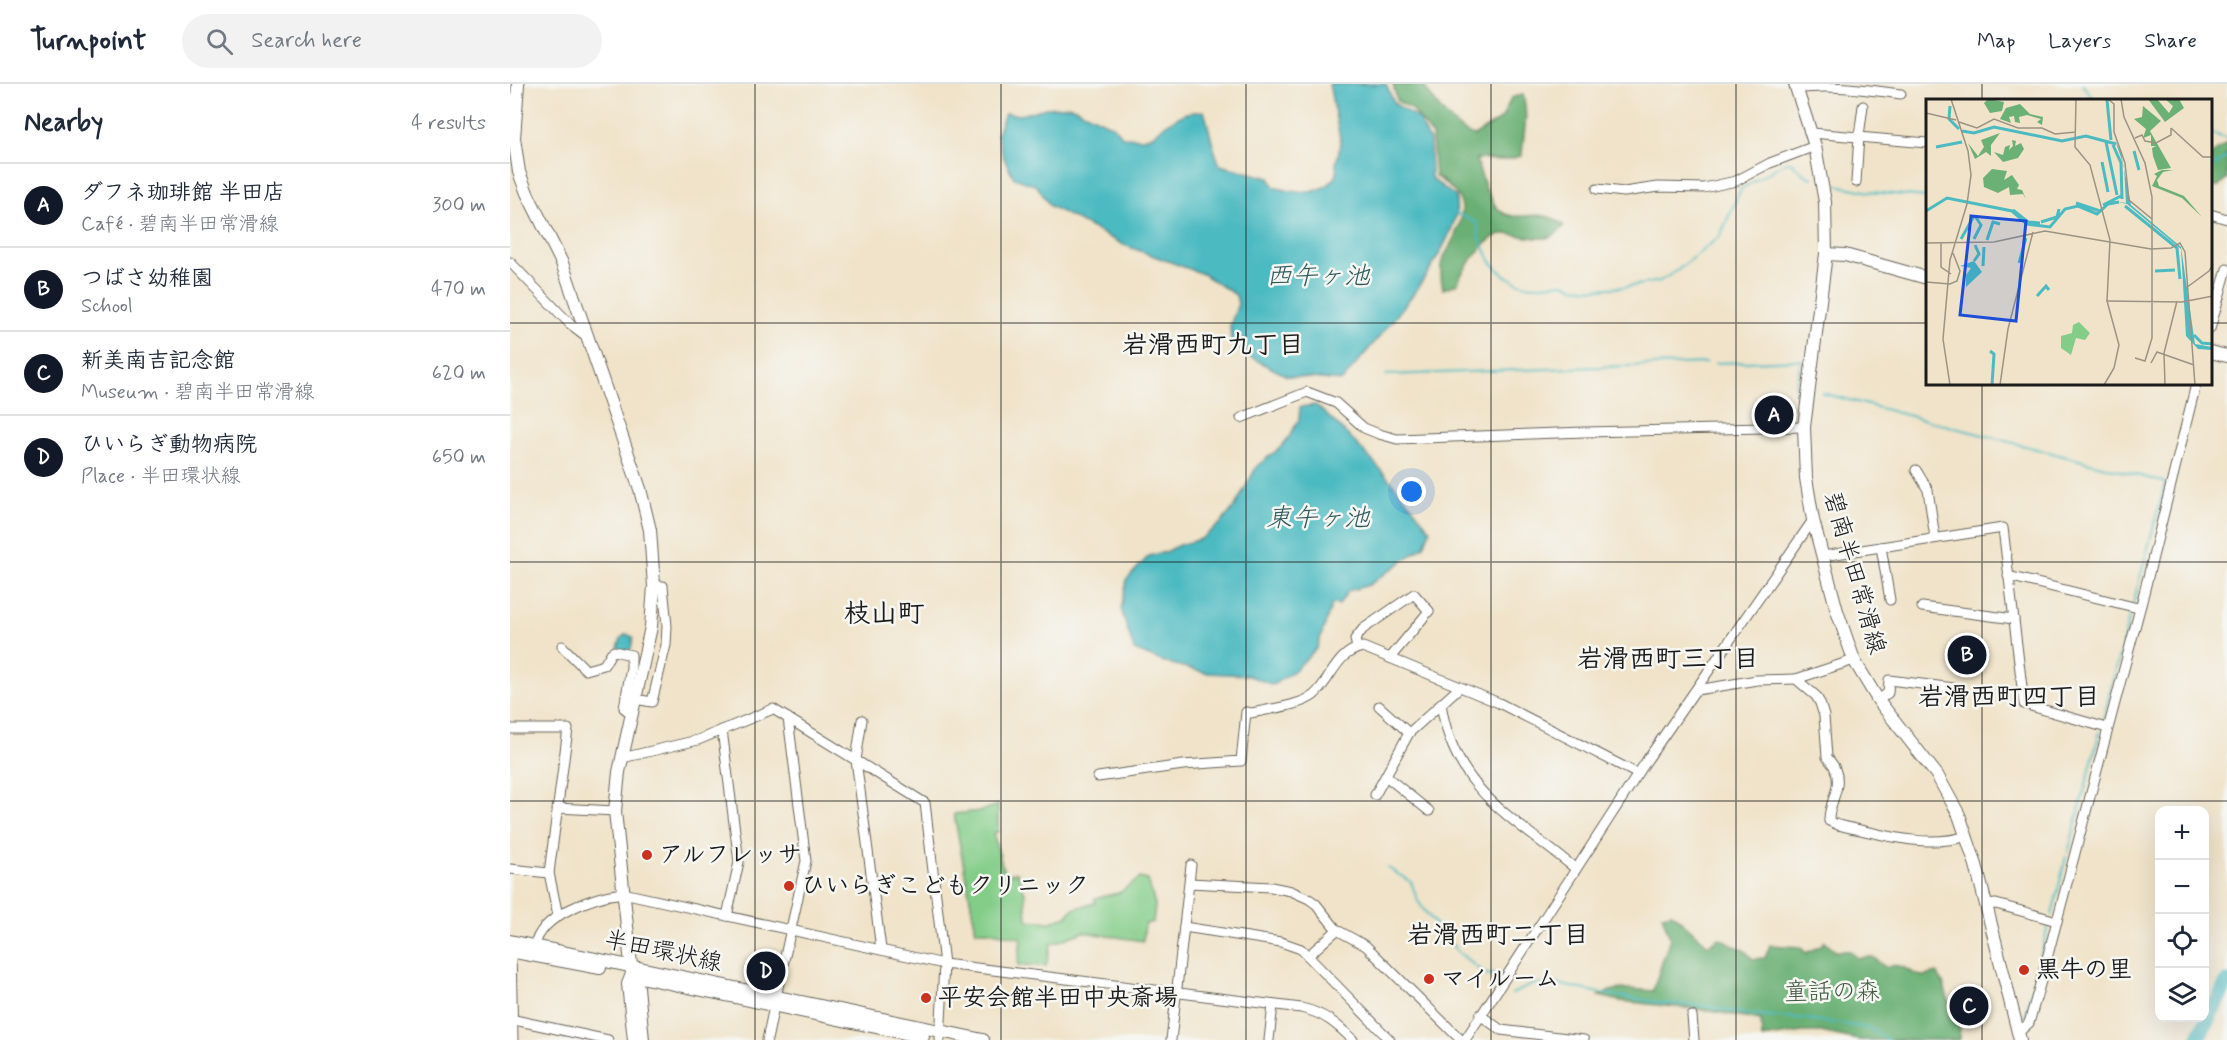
<!DOCTYPE html>
<meta charset="utf-8">
<style>
body{margin:0;font-family:Mynerve,"Klee One",sans-serif;background:#f2f2f3;color:#1f2937}
.controls{position:absolute;right:18px;bottom:18px;display:grid;overflow:hidden;border-radius:12px;box-shadow:0 6px 24px #0002}
.controls button{width:54px;height:54px;display:grid;place-items:center;padding:0;border:0;border-bottom:2px solid #e0e1e3;background:#fff;color:#1f2937;font:30px sans-serif}
.you{position:absolute;left:902px;top:408px;width:21px;height:21px;margin:-15px;border:4px solid #fff;border-radius:50%;background:#1a73e8;box-shadow:0 0 0 9px #1a73e833}
.badge{display:grid;place-items:center;width:39px;height:39px;border-radius:50%;background:#111827;color:#fff;font-size:20px;font-weight:700}
.pin{position:absolute;translate:-50% -50%;border:3px solid #fff;box-shadow:0 2px 6px #0006}
.list{margin:0;padding:0;list-style:none}
h2{display:flex;justify-content:space-between;align-items:center;height:78px;margin:0;padding:0 24px;font-size:26px}
h2 small{font-size:20px;font-weight:400;color:#747a83}
.list li{display:grid;grid-template-columns:39px 1fr auto;gap:18px;align-items:center;box-sizing:border-box;height:84px;padding:0 24px;border-top:2px solid #e0e1e3}
.list b{display:block;font-size:22px;white-space:nowrap}
.list p{margin:0;font-size:20px;white-space:nowrap;color:#747a83}
.list em{font-size:20px;font-style:normal;color:#747a83}
.icon{flex:none;width:33px;height:33px;fill:none;stroke:currentColor;stroke-width:2;stroke-linecap:round;stroke-linejoin:round}
.map{position:relative;flex:none;width:1717px;height:956px;overflow:hidden}
header{display:flex;align-items:center;gap:36px;box-sizing:border-box;height:84px;padding:0 30px;background:#fff;border-bottom:2px solid #e0e1e3}
header strong{font-size:28px}
nav{display:flex;gap:33px;margin-inline-start:auto;font-size:21px}
.search{width:420px;height:54px;background:#f2f2f3;display:flex;align-items:center;gap:15px;box-sizing:border-box;padding:0 21px;border-radius:33px;color:#747a83;font-size:22px}
main{display:flex}
aside{flex:1;background:#fff}
.map>svg:first-child{display:block}
.green{fill:#84cd89;stroke:#507452;stroke-width:1.5}
.forest{fill:#6bb075;stroke:#446648;stroke-width:1.5}
.water{fill:#4bbac1;stroke:#346b6e;stroke-width:1.5}
.lines{fill:none;stroke-linecap:round;stroke-linejoin:round}
.stream{stroke:#4bbac1;stroke-width:2}
.river{stroke:#4bbac1;stroke-width:15}
.street-casing{stroke:#666259;stroke-width:11}
.secondary-casing{stroke:#666259;stroke-width:14}
.street{stroke:#fff;stroke-width:9}
.secondary{stroke:#fff;stroke-width:12}
.grid{fill:none;stroke:#1c1c1c;stroke-width:1.5;stroke-opacity:0.55}
.poi-dot{fill:#c8321e;stroke:#f6f6f2;stroke-width:2}
.labels{text-anchor:middle;dominant-baseline:central;stroke-width:5;stroke-linejoin:round;paint-order:stroke}
.street-label{font-size:24px;fill:#1c1c1c;stroke:#f6f6f2}
.poi-label{font-size:24px;font-weight:bold;fill:#1c1c1c;stroke:#f6f6f2;text-anchor:start}
.park-label{font-size:24px;fill:#405a42;stroke:#f6f6f2}
.water-label{font-size:26px;font-style:italic;fill:#2f5b5e;stroke:#f6f6f2}
.neighbourhood-label{font-size:26px;font-weight:bold;fill:#1c1c1c;stroke:#f6f6f2}
.quarter-label{font-size:27px;font-weight:bold;fill:#1c1c1c;stroke:#f6f6f2}
.inset-river{fill:none;stroke:#4bbac1;stroke-width:3}
.inset-road{fill:none;stroke:#9b9384;stroke-width:1.5}
.view{fill:#1d4ed8;fill-opacity:0.15;stroke:#1d4ed8;stroke-width:3}
.inset-edge{fill:none;stroke:#1c1c1c;stroke-width:3}
</style>
<header>
<strong>Turnpoint</strong>
<div class="search"><svg class="icon" aria-label="search" viewBox="0 0 24 24"><circle cx="10" cy="10" r="6"/><path d="M15 15l6 6"/></svg>Search here</div>
<nav><a>Map</a><a>Layers</a><a>Share</a></nav>
</header>
<main>
<aside>
<h2>Nearby<small>4 results</small></h2>
<ul class="list">
<li><span class="badge">A</span><div><b>ダフネ珈琲館 半田店</b><p>Café · 碧南半田常滑線</p></div><em>300 m</em></li>
<li><span class="badge">B</span><div><b>つばさ幼稚園</b><p>School</p></div><em>470 m</em></li>
<li><span class="badge">C</span><div><b>新美南吉記念館</b><p>Museum · 碧南半田常滑線</p></div><em>620 m</em></li>
<li><span class="badge">D</span><div><b>ひいらぎ動物病院</b><p>Place · 半田環状線</p></div><em>650 m</em></li>
</ul>
</aside>
<div class="map">
<svg width="1717" height="956" viewBox="0 0 1717 956">
<rect width="100%" height="100%" fill="#f6f6f2"/>
<filter id="ink" filterUnits="userSpaceOnUse"><feTurbulence type="fractalNoise" baseFrequency=".0167" numOctaves="2"/><feDisplacementMap in="SourceGraphic" scale="12" xChannelSelector="R" yChannelSelector="G"/><feConvolveMatrix kernelMatrix="1 2 1 2 8 2 1 2 1" color-interpolation-filters="sRGB"/></filter>
<filter id="wash" filterUnits="userSpaceOnUse"><feTurbulence type="fractalNoise" baseFrequency=".008" numOctaves="4" result="noise"/><feDisplacementMap in="SourceGraphic" scale="24" xChannelSelector="R" yChannelSelector="G"/><feGaussianBlur stdDeviation="1.35" result="paint"/><feColorMatrix in="noise" values="0 0 0 0 0 0 0 0 0 0 0 0 0 0 0 0 0 1.4 0 .05"/><feComposite in="paint" operator="in"/></filter>
<g filter="url(#wash)">
<rect width="100%" height="100%" fill="#f0e3c9"/>
<!-- green -->
<polygon class="green" points="488,721 488,748 483,749 495,791 507,788 515,809 517,836 541,838 557,832 563,825 585,819 585,814 609,809 630,794 638,796 645,821 643,838 635,840 633,857 573,848 541,860 536,882 508,881 511,854 478,847 466,847 444,730 471,727"/>
<!-- forest -->
<g class="forest">
<path d="M 883,0 L 913,0 C 923,17 944,46 964,52 L 992,34 L 1001,14 L 1013,10 C 1019,35 1013,48 1012,72 L 995,76 L 966,75 C 970,89 980,121 993,129 C 1010,139 1033,121 1054,142 C 1051,145 1048,149 1044,151 C 1031,159 1008,149 993,150 C 978,150 952,186 947,200 L 933,205 C 931,196 930,185 932,177 C 934,172 937,168 939,164 C 957,128 960,115 925,92 L 922,51 L 902,25 L 887,17 Z"/>
<polygon points="1717,59 1717,71 1715,72 1717,73 1717,95 1708,103 1701,103 1701,71"/>
<path d="M 1162,829 L 1198,861 L 1209,854 L 1234,866 L 1243,875 L 1255,874 L 1260,861 L 1290,863 L 1296,869 L 1310,862 L 1315,857 L 1325,867 L 1340,867 L 1348,874 L 1363,873 L 1375,883 C 1396,877 1397,890 1412,892 C 1417,892 1422,890 1427,889 L 1433,899 L 1445,937 L 1450,944 L 1449,956 L 1349,956 L 1311,948 L 1293,948 L 1252,954 L 1251,936 L 1195,926 L 1110,917 L 1089,912 C 1107,901 1124,906 1143,907 L 1160,854 L 1152,831 Z"/>
</g>
<!-- water -->
<g class="water">
<path d="M 819,0 L 876,0 L 884,19 L 908,35 L 920,57 L 921,94 L 946,113 C 946,118 947,125 946,131 C 931,186 869,252 832,297 L 777,292 L 736,271 L 721,257 L 720,242 L 728,220 L 726,211 L 693,190 L 614,161 L 540,122 L 527,102 L 504,94 L 493,72 L 487,50 L 495,29 L 510,31 L 536,24 L 561,22 L 603,42 L 613,53 L 633,54 L 644,51 L 656,40 L 676,29 L 694,27 C 700,46 702,64 710,81 L 759,94 L 764,103 C 787,110 812,113 827,91 L 826,79 L 831,59 Z"/>
<path d="M 806,321 C 848,359 886,400 920,446 L 914,462 L 859,501 L 838,507 L 829,521 L 822,520 L 807,564 L 785,586 L 763,601 L 737,591 L 696,589 L 654,578 L 624,566 L 611,525 L 617,495 L 639,472 L 656,468 L 669,461 L 691,455 L 711,439 L 725,422 L 747,382 L 771,363 L 779,353 L 789,335 L 790,323 Z"/>
<polygon points="116,550 123,553 121,565 118,568 108,564 111,554"/>
</g>
<g class="lines">
<!-- stream -->
<g class="stream">
<polyline points="1572,0 1584,16"/>
<polyline points="1700,49 1716,54"/>
<polyline points="1700,85 1717,72"/>
<polyline points="1326,101 1360,108 1417,113"/>
<polyline points="946,129 967,139 969,153 981,178 994,191 1009,199 1021,202 1054,199 1064,203 1083,205 1116,203 1150,197 1168,186 1210,152 1231,105 1276,78 1281,78 1295,91 1302,94"/>
<polyline points="1205,279 1291,276 1285,304"/>
<polyline points="876,291 1196,279"/>
<polyline points="1312,309 1653,398 1655,400 1623,520"/>
<polyline points="1592,639 1621,526"/>
<polyline points="1558,769 1590,647"/>
<polyline points="878,784 901,798 908,817 914,826 947,867 975,890 984,891"/>
<polyline points="1542,831 1556,773"/>
<polyline points="1002,910 1024,900 1047,900 1090,909 1152,919 1195,922 1236,930 1297,935 1358,944 1379,956"/>
<polyline points="1515,931 1539,839"/>
</g>
<!-- river -->
<polyline class="river" points="1687,956 1717,898"/>
</g>
</g>
<g filter="url(#ink)">
<g class="lines">
<!-- street casing -->
<g class="street-casing">
<g id="street">
<path d="M 1287,5 C 1319,0 1359,6 1391,10"/>
<polyline points="1302,49 1417,59"/>
<polyline points="1346,98 1349,52 1353,22"/>
<polyline points="1087,105 1114,108 1148,103 1194,104 1226,97 1260,79 1305,62"/>
<polyline points="1700,130 1717,135"/>
<polyline points="0,178 60,240 76,252"/>
<polyline points="1700,245 1717,185"/>
<polyline points="731,334 797,308 826,319 854,344 869,350 887,355 1075,348 1294,343"/>
<polyline points="1406,386 1418,406 1425,454"/>
<polyline points="1371,463 1380,516"/>
<polyline points="1313,472 1493,444 1514,620 1597,644"/>
<polyline points="1498,492 1628,524"/>
<polyline points="1412,523 1504,535"/>
<polyline points="52,562 76,586 94,581 101,569 104,567 121,571 121,584 114,624 122,630"/>
<polyline points="847,564 845,555 853,545 904,510 919,527 880,574"/>
<path d="M 1344,576 L 1286,595 L 1306,612 L 1310,619 L 1314,632 L 1317,673 C 1320,678 1323,679 1325,685 C 1333,704 1318,719 1319,737 L 1328,741 C 1370,750 1415,765 1457,752"/>
<polyline points="1187,606 1247,596 1286,595"/>
<polyline points="125,615 142,618 156,561 157,542 153,502 144,502"/>
<polyline points="1368,616 1378,609 1379,596 1444,604"/>
<path d="M 931,619 C 943,706 1004,734 1066,785"/>
<polyline points="869,622 899,649"/>
<polyline points="352,636 346,676 371,865"/>
<polyline points="0,645 58,645 39,789 48,832"/>
<polyline points="212,646 229,778 217,832"/>
<polyline points="112,674 188,656 263,625 415,719 434,880 430,956"/>
<path d="M 588,693 L 673,681 L 731,677 L 736,628 L 741,629 C 758,625 790,622 804,611 C 822,595 826,568 853,563 L 989,619 L 1128,690"/>
<polyline points="877,693 919,727"/>
<polyline points="865,711 899,649 950,603"/>
<polyline points="47,724 105,727"/>
<polyline points="0,785 39,789"/>
<polyline points="679,799 761,803 781,807 799,815 806,820 827,846 856,862 951,956"/>
<polyline points="1476,821 1486,820 1547,837"/>
<polyline points="674,843 771,858 791,865 880,956"/>
<path d="M 25,862 C 30,831 85,812 113,809 L 434,880 L 791,924 C 814,929 827,940 843,956"/>
<polyline points="1,867 3,956"/>
<polyline points="799,871 827,846"/>
<polyline points="266,913 296,777 278,634"/>
<polyline points="970,931 991,946 1074,956"/>
<polyline points="1182,932 1184,956"/>
<polyline points="0,935 98,956"/>
<polyline points="1508,949 1519,939 1531,897 1632,517 1686,300"/>
<polyline points="257,956 264,922"/>
<polyline points="661,956 681,781"/>
<polyline points="759,956 763,921"/>
<polyline points="955,956 1137,676 1303,436"/>
</g>
</g>
<!-- secondary casing -->
<g class="secondary-casing">
<g id="secondary">
<polyline points="8,0 4,54 9,88 17,109 52,179 130,405 140,446 144,502 141,543 109,688 105,727 122,890 128,903 133,956"/>
<polyline points="1285,0 1305,62 1315,118 1316,170 1294,343 1296,394 1303,436 1327,527 1344,576 1368,616 1427,691 1449,731 1466,781 1510,956"/>
<polyline points="1316,170 1335,171 1417,194"/>
<polyline points="1700,268 1717,272"/>
<polyline points="0,857 473,956"/>
<polyline points="0,867 90,884"/>
<polyline points="122,890 118,900 124,956"/>
<polyline points="131,893 413,953"/>
</g>
</g>
<!-- street -->
<use href="#street" class="street"/>
<!-- secondary -->
<use href="#secondary" class="secondary"/>
</g>
</g>
<!-- grid -->
<path class="grid" d="M 245,0 L 245,956M 491,0 L 491,956M 736,0 L 736,956M 981,0 L 981,956M 1226,0 L 1226,956M 1472,0 L 1472,16M 0,239 L 1417,239M 1700,239 L 1717,239M 1472,300 L 1472,956M 0,478 L 1717,478M 0,717 L 1717,717"/>
<!-- markers -->
<g class="poi-dot">
<circle cx="137" cy="771" r="6"/>
<circle cx="279" cy="802" r="6"/>
<circle cx="1514" cy="886" r="6"/>
<circle cx="919" cy="895" r="6"/>
<circle cx="416" cy="914" r="6"/>
</g>
<g class="labels">
<!-- street labels -->
<g class="street-label">
<text transform="translate(1344 489) rotate(74)">碧南半田常滑線</text>
<text transform="translate(153 868) rotate(12)">半田環状線</text>
</g>
<!-- poi labels -->
<g class="poi-label">
<text x="149" y="771">アルフレッサ</text>
<text x="291" y="802">ひいらぎこどもクリニック</text>
<text x="1526" y="886">黒牛の里</text>
<text x="931" y="895">マイルーム</text>
<text x="428" y="914">平安会館半田中央斎場</text>
</g>
<!-- park labels -->
<g class="park-label">
<text x="1322" y="908">童話の森</text>
</g>
<!-- water labels -->
<g class="water-label">
<text x="808" y="193">西午ヶ池</text>
<text x="808" y="435">東午ヶ池</text>
</g>
<!-- neighbourhood labels -->
<g class="neighbourhood-label">
<text x="703" y="262">岩滑西町九丁目</text>
<text x="1158" y="576">岩滑西町三丁目</text>
<text x="1499" y="614">岩滑西町四丁目</text>
<text x="988" y="852">岩滑西町二丁目</text>
</g>
<!-- quarter labels -->
<g class="quarter-label">
<text x="374" y="530">枝山町</text>
</g>
</g>
<!-- overview -->
<g transform="translate(1416 15)">
<rect width="286" height="286" fill="#f0e3c9"/>
<path d="M 153,223 L 164,234 L 159,241 L 150,239 L 145,256 L 135,249 L 135,237 L 146,234 L 147,226 Z" fill="#84cd89"/>
<path d="M 62,0 L 78,3 L 76,12 L 64,14 L 58,4 ZM 222,0 L 231,0 L 243,14 L 247,7 L 239,0 L 253,0 L 258,9 L 239,23 ZM 94,5 L 104,15 L 117,18 L 116,26 L 111,23 L 115,20 L 101,16 L 93,18 L 94,24 L 89,23 L 88,17 L 83,18 L 85,24 L 74,20 L 80,9 ZM 217,7 L 235,22 L 224,32 L 245,69 L 232,71 L 227,57 L 226,49 L 230,47 L 225,47 L 225,36 L 217,39 L 220,30 L 208,20 L 216,18 ZM 74,34 L 65,46 L 65,57 L 60,53 L 49,60 L 42,44 L 52,57 L 58,48 L 55,41 ZM 86,41 L 90,42 L 89,47 L 95,44 L 98,50 L 92,59 L 77,63 L 68,53 L 77,56 L 79,48 L 84,46 L 83,51 L 87,47 ZM 66,70 L 81,72 L 78,81 L 86,76 L 93,86 L 91,90 L 96,91 L 100,100 L 97,95 L 84,96 L 83,88 L 72,94 L 58,88 L 57,79 ZM 236,71 L 247,71 L 237,73 L 231,81 L 233,87 L 258,97 L 276,118 L 256,99 L 226,87 L 231,77 L 228,75 Z" fill="#6bb075"/>
<path d="M 189,41 L 195,53 L 205,106 L 255,148 L 269,245 L 286,248 L 286,251 L 272,250 L 260,237 L 255,150 L 201,105 L 188,102 L 200,104 L 198,67 ZM 48,162 L 56,173 L 40,188 L 40,176 L 45,169 L 34,167 Z" fill="#4bbac1"/>
<path class="inset-river" d="M 181,1 L 185,41M 24,7 L 23,20 L 33,30M 36,32 L 48,34 L 68,28 L 136,42 L 160,37 L 190,45M 180,43 L 191,96M 187,46 L 195,64 L 196,100M 10,48 L 36,43M 208,52 L 213,71M 176,63 L 182,93M 150,104 L 174,112M 177,106 L 195,97M 199,107 L 251,149 L 254,180M 87,111 L 102,123 L 114,124M 0,112 L 21,99 L 86,112 L 101,125 L 124,128 L 139,110 L 152,107 L 171,115 L 182,105 L 193,103M 115,123 L 131,118 L 133,110M 35,140 L 48,117M 48,140 L 55,126 L 49,117M 61,141 L 67,123 L 74,125M 48,162 L 53,155 L 49,146M 93,164 L 100,139M 57,167 L 58,148M 229,172 L 249,171M 111,197 L 120,187 L 123,191M 268,236 L 276,244 L 287,245M 64,252 L 68,255 L 66,286"/>
<path class="inset-road" d="M 150,0 L 149,48 L 164,66 L 184,141 L 181,202M 182,0 L 188,5 L 188,33 L 199,64 L 203,101 L 226,120M 195,0 L 198,18 L 219,64 L 226,98 L 226,239 L 219,262 L 209,259M 0,14 L 30,21M 33,23 L 51,29 L 68,20 L 92,29 L 116,29 L 129,35 L 150,33M 245,29 L 277,58 L 287,58M 209,39 L 216,36 L 219,42 L 230,44 L 245,36 L 245,29M 15,143 L 15,168 L 25,175M 0,144 L 68,143 L 119,132 L 225,150 L 245,149 L 254,144 L 259,153 L 269,286M 0,183 L 24,185 L 31,182 L 34,172 L 27,154M 260,189 L 283,172 L 287,165M 180,202 L 256,203 L 287,197M 225,264 L 231,253 L 268,266M 24,286 L 17,240 L 24,161 L 41,105 L 45,76 L 42,52 L 25,0M 74,286 L 82,230 L 107,133M 178,286 L 188,269 L 193,246 L 181,202M 239,286 L 238,254 L 251,202"/>
<path class="view" d="M 45,117 L 100,122 L 90,222 L 34,216 Z"/>
<rect width="286" height="286" class="inset-edge"/>
</g>
</svg>
<div class="controls">
<button>+</button>
<button>−</button>
<button><svg class="icon" aria-label="locate" viewBox="0 0 24 24"><circle cx="12" cy="12" r="6"/><path d="M12 2v4M12 18v4M2 12h4M18 12h4"/></svg></button>
<button><svg class="icon" aria-label="layers" viewBox="0 0 24 24"><path d="M12 4l9 5-9 5-9-5zM3 14l9 5 9-5"/></svg></button>
</div>
<div class="you"></div>
<div class="pin badge" style="left:1264px;top:331px">A</div>
<div class="pin badge" style="left:1457px;top:571px">B</div>
<div class="pin badge" style="left:1459px;top:922px">C</div>
<div class="pin badge" style="left:256px;top:887px">D</div>
</div>
</main>
